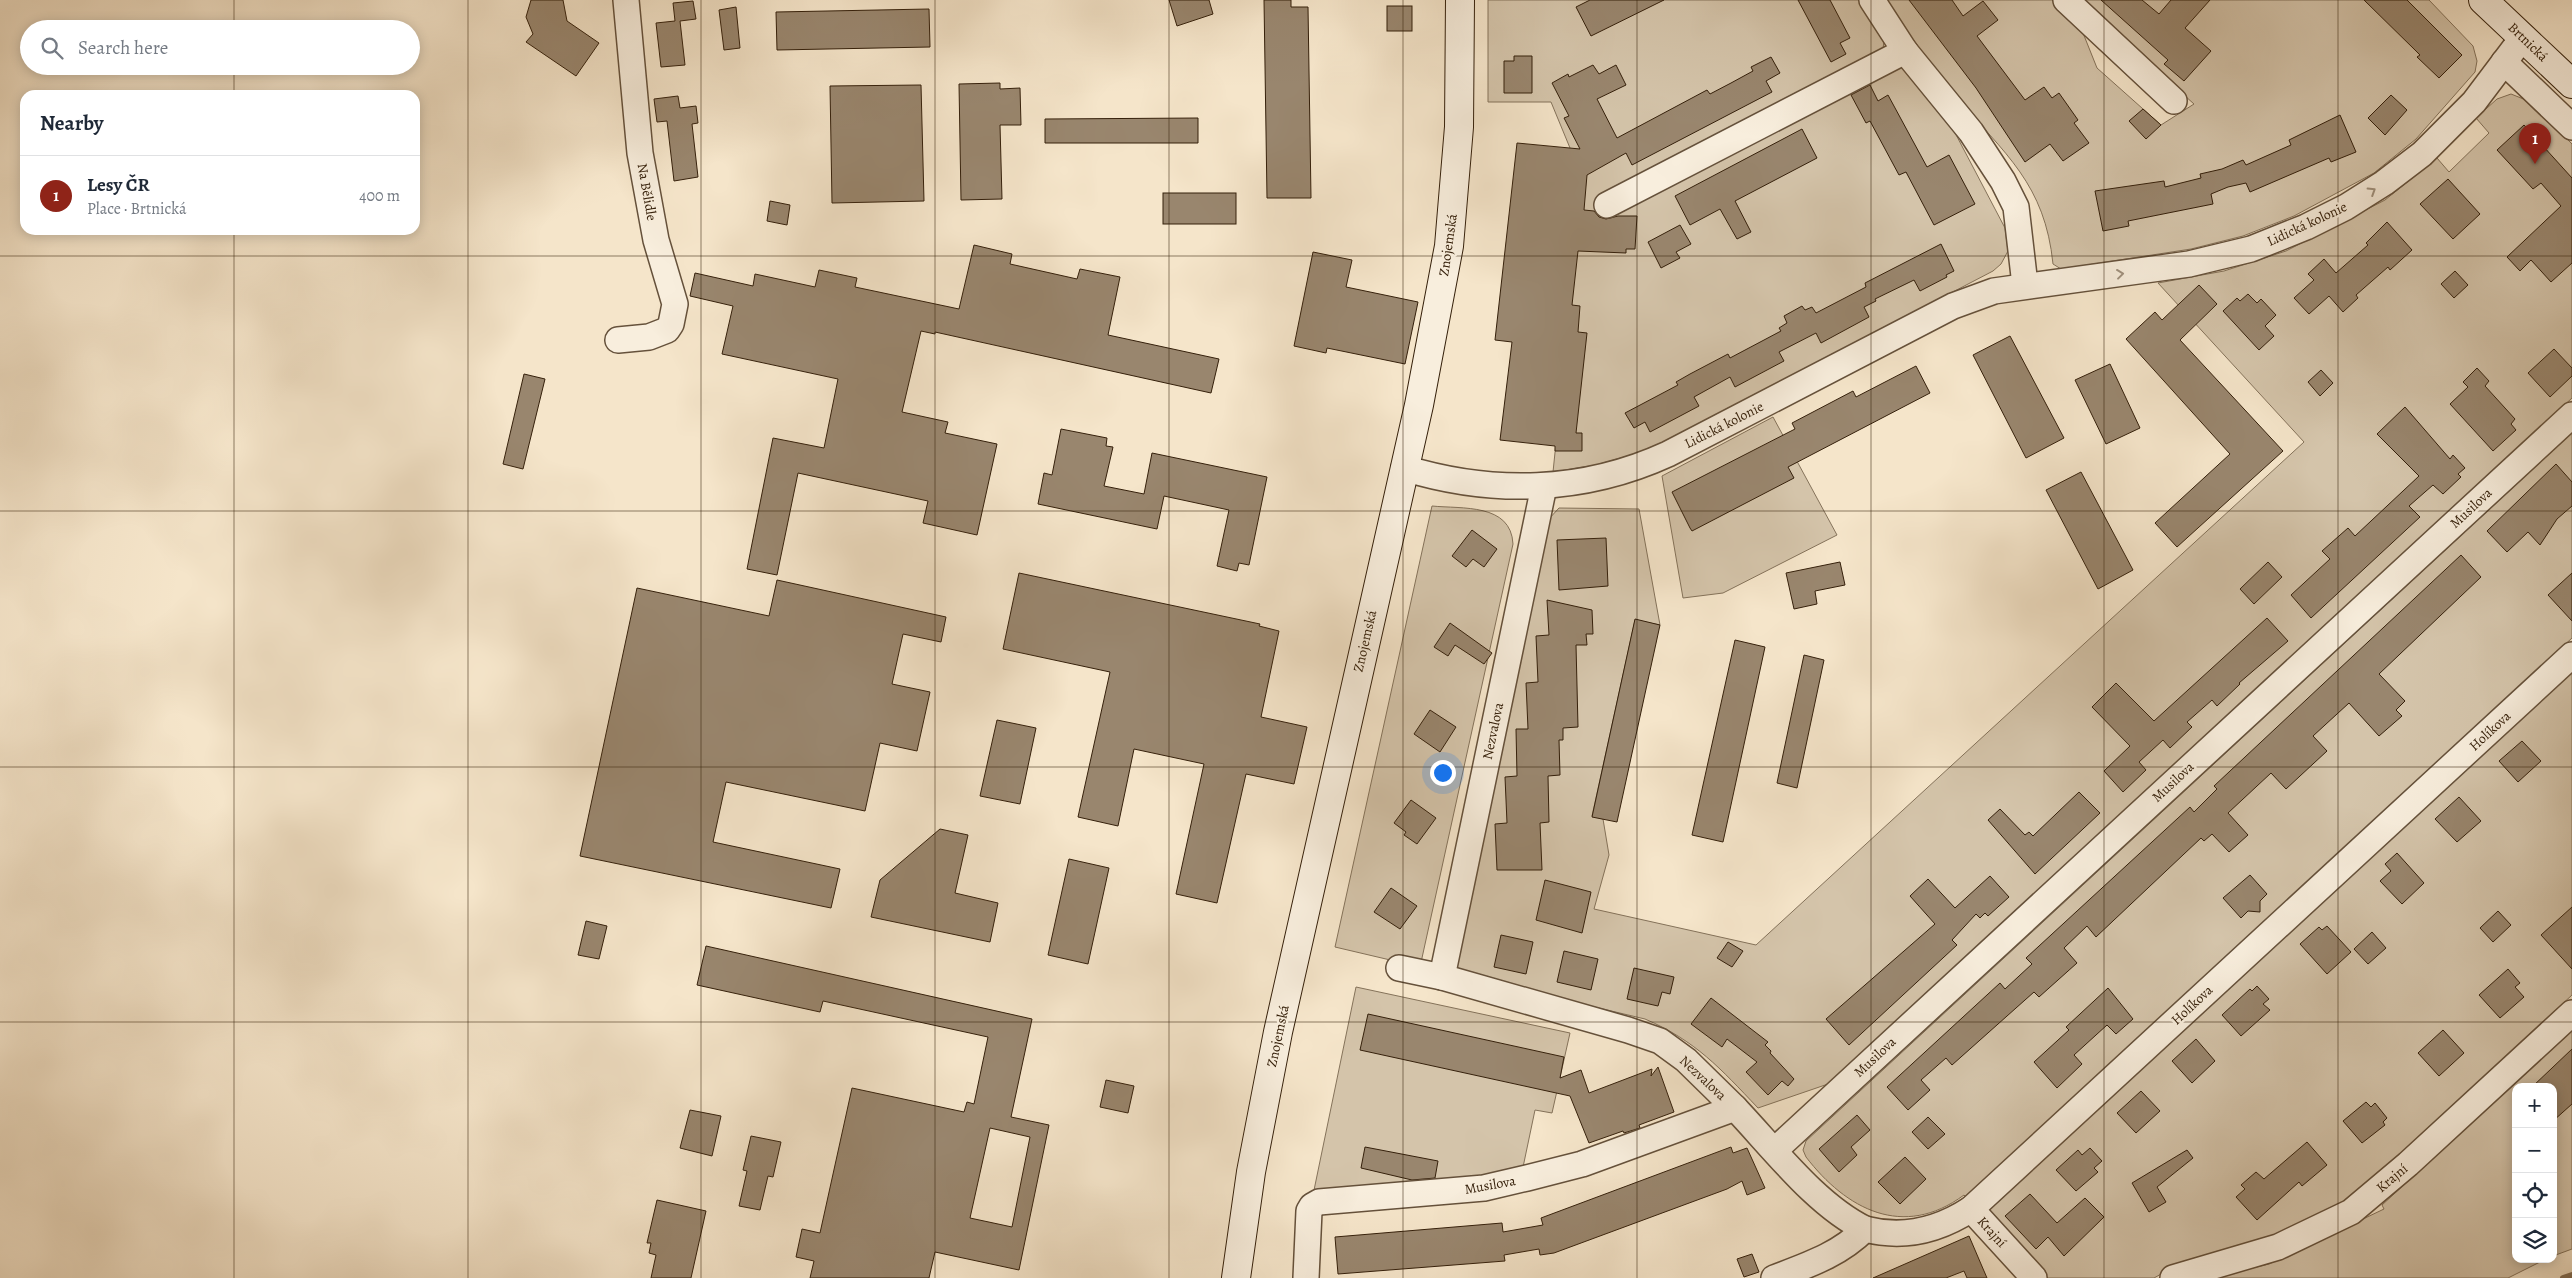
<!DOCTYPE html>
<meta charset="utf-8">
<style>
body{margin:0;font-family:Alegreya,serif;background:#f2f2f3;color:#1f2937}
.controls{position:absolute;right:15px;bottom:15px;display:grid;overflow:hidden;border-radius:10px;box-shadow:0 2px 12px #0003}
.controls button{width:45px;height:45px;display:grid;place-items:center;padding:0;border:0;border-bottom:1px solid #e0e1e3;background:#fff;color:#1f2937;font:25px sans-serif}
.you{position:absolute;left:1442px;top:772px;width:18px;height:18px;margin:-12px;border:4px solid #fff;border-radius:50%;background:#1a73e8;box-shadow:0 0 0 8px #1a73e833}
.badge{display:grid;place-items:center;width:32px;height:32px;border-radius:50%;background:#8f2418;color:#fff;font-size:16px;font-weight:700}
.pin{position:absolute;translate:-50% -41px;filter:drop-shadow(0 1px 2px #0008)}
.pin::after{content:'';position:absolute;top:26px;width:18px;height:15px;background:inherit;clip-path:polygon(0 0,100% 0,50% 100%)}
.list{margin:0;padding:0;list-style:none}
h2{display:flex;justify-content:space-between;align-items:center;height:65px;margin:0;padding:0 20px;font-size:21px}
h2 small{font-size:16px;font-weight:400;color:#747a83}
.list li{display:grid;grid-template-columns:32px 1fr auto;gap:15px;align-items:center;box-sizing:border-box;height:80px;padding:0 20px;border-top:1px solid #e0e1e3}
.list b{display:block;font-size:19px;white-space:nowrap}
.list p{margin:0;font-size:16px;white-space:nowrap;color:#747a83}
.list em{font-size:16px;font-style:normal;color:#747a83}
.icon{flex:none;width:28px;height:28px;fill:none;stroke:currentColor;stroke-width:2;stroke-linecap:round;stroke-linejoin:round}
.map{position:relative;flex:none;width:2572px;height:1278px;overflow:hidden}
.search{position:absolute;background:#fff;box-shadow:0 2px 12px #0003;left:20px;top:20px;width:400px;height:55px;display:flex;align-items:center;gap:12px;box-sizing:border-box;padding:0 18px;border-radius:28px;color:#747a83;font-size:19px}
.panel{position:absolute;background:#fff;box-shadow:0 2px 12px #0003;left:20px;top:90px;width:400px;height:145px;border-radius:15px}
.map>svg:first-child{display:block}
.green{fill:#d4c4aa;stroke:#84725a}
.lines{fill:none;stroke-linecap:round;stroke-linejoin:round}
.stream{stroke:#816e57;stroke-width:6}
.building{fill:#99866e;stroke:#35200b;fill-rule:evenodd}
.minor-casing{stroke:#65513b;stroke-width:28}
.secondary-casing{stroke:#35200b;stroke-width:30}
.minor{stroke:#f8eedd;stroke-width:25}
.secondary{stroke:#f8eedd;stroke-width:28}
.oneway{stroke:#a0917e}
.grid{fill:none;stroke:#35200b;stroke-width:1;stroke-opacity:0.55}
.labels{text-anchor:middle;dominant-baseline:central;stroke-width:5;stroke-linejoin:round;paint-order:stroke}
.street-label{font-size:14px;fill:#35200b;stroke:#f8eedd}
</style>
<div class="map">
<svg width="2572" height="1278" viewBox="0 0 2572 1278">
<rect width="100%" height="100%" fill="#f5e5ca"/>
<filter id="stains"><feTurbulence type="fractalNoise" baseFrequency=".004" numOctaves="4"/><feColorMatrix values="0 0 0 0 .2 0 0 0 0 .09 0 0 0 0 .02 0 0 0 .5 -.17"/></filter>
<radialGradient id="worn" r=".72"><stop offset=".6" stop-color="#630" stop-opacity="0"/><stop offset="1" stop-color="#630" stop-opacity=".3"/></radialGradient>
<!-- green -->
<g class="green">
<polygon points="1488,0 1861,0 1884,41 1883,49 1902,66 1953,129 2005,228 2008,251 2001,264 1993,271 1652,449 1596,465 1553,472 1567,336 1570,148 1551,102 1488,102"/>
<path d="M 1883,0 L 2054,0 L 2079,23 L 2097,68 L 2161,125 L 2194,104 L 2078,0 L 2429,0 L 2473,46 L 2477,61 L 2475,72 L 2416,139 L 2374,173 L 2294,216 L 2243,236 L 2191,249 L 2061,269 L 2053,264 C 2045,184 2005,154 1956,97 C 1930,67 1905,34 1883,0 Z"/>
<path d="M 2511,94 L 2531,102 L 2572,144 L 2572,398 L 1831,1083 L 1758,1108 C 1720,1068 1696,1041 1645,1019 L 1460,975 L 1450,961 L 1547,521 L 1559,508 L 1639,509 L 1660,625 L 1635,620 L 1592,816 L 1603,819 L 1609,855 L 1594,909 L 1756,945 L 2304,442 L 2158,283 L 2224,271 L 2286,251 L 2385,200 L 2437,158 L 2449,172 L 2489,133 L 2476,118 L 2497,99 Z"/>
<polygon points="1773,417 1837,535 1723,593 1683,598 1662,476"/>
<path d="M 2572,433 L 2572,638 L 1966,1197 L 1964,1195 C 1903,1240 1846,1209 1806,1157 L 1803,1150 L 1806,1141 Z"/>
<path d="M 1432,506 C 1462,509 1511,503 1513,544 L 1420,967 L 1335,947 Z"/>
<polygon points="2572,671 2572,995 2348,1202 2252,1248 2170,1269 2154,1278 2044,1278 1984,1215"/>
<polygon points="1356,987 1570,1033 1552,1113 1535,1110 1522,1172 1313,1195"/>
<polygon points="2572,1031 2572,1249 2553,1256 2553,1087 2516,1087 2516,1259 2546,1259 2508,1278 2211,1278 2269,1264 2384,1209 2382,1205"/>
</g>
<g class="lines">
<!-- stream -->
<polyline class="stream" points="2563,1278 2572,1275"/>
</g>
<!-- building -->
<g class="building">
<polygon points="531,0 563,0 567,21 599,43 576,76 526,42 533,34 526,17"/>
<polygon points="1169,0 1209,0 1213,14 1177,26"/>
<polygon points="1264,0 1291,0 1291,7 1308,7 1311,198 1267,198"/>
<polygon points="1590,0 1664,0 1591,36 1576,7"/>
<polygon points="1798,0 1830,0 1850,38 1840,43 1846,54 1831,62"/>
<polygon points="1909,0 1952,0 1963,16 1983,1 1998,20 1977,36 2025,100 2044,87 2052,98 2059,93 2078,120 2074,123 2089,143 2063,161 2050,144 2025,162 1976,88"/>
<polygon points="2101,0 2142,0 2159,14 2171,0 2210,0 2185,28 2211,51 2184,81 2164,64 2168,60"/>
<polygon points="2364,0 2407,0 2462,55 2439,78 2417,57 2420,55 2415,50"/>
<polygon points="693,1 696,19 680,21 685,65 661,67 656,23 675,21 673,3"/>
<rect x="1387" y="6" width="25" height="25"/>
<polygon points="736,7 740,48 724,50 719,10"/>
<polygon points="929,9 930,47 777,50 776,12"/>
<polygon points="1514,56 1532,56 1532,93 1504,93 1504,61 1514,61"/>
<polygon points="1771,57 1780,73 1766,81 1772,92 1632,165 1626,153 1587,175 1584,210 1594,211 1599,217 1606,219 1618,216 1637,216 1635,249 1626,249 1626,253 1578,251 1572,305 1580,306 1578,332 1587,333 1576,433 1582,433 1582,451 1555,451 1555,446 1500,440 1512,342 1495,340 1517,143 1580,149 1564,118 1569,116 1552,83 1568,74 1569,77 1593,65 1599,74 1616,65 1626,85 1597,99 1617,138 1707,90 1710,94 1731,83 1753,71 1751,67"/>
<polygon points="1000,83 1000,89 1020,88 1021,125 1000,125 1002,199 961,200 959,84"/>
<polygon points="921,85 924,201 832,203 830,86"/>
<polygon points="1870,85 1878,101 1888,95 1927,167 1949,155 1975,204 1934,225 1906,172 1899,175 1870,121 1866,123 1851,95"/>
<polygon points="2391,95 2407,110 2385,135 2368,118"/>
<polygon points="678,96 680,108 696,106 698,123 692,124 698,177 674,181 667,121 657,122 654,99"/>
<polygon points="2143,109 2161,125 2146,139 2129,121"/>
<polygon points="2340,115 2356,152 2331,162 2329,158 2250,192 2246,183 2228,187 2211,194 2213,204 2128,221 2129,226 2103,231 2095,191 2164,181 2165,187 2201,178 2200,174 2222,169 2243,160 2246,165 2291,145 2289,140"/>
<polygon points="1198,118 1198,143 1045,143 1045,119"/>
<polygon points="2524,125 2572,178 2572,263 2551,282 2531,260 2520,271 2507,257 2561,206 2541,183 2533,189 2497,150"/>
<polygon points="1802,129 1817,158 1735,201 1751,232 1737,239 1720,209 1690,225 1675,196"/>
<polygon points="2448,179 2480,214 2453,239 2420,204"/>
<rect x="1163" y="193" width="73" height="31"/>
<polygon points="770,201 790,205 787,225 767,221"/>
<polygon points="2387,222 2412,250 2390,270 2388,267 2356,295 2358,298 2343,312 2329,296 2309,314 2294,298 2314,280 2308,274 2324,259 2336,273 2368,245 2366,243"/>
<polygon points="1680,225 1691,244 1676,252 1680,258 1661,268 1648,242"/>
<polygon points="1941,244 1954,271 1946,275 1947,277 1920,291 1914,280 1875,299 1876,301 1864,307 1869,317 1821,343 1816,333 1779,352 1784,361 1735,387 1730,377 1694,397 1699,406 1650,432 1645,422 1634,428 1625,413 1678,385 1676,382 1690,374 1728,354 1730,358 1781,331 1779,328 1787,323 1784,316 1802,306 1805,310 1812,307 1816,313 1866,287 1865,283"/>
<polygon points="974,245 1012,254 1010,264 1077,279 1080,269 1120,277 1108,335 1219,359 1211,393 935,332 935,334 921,331 902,412 948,422 945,433 997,444 977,535 923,523 928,501 798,473 777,575 747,569 773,438 824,448 838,379 722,354 733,306 690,296 695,273 753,286 755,274 815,287 819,270 857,278 855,287 959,309"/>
<polygon points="1313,252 1352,260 1346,287 1418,302 1405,364 1327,348 1326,353 1294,346"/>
<polygon points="2455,271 2468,285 2454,298 2441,284"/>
<polygon points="2199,285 2217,304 2180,340 2283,451 2177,547 2155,523 2230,454 2126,339 2155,312 2162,320"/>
<polygon points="2248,294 2257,303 2261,299 2276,315 2265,326 2274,336 2259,350 2223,311 2237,298 2240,301"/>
<polygon points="2010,336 2064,438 2026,458 1973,355"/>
<polygon points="2554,349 2572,368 2572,376 2550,397 2528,373"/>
<polygon points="2110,364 2140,428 2106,444 2075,380"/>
<polygon points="1916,366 1930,393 1788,467 1794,478 1692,531 1690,528 1672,492 1795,429 1792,423 1853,391 1856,397"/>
<polygon points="2477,368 2489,381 2485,386 2515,419 2511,424 2516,430 2493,451 2450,404 2468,387 2463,382"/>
<polygon points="2321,370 2333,383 2320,396 2308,382"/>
<polygon points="524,374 545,379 523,469 503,464"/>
<polygon points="2405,407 2450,459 2453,455 2465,468 2458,474 2461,477 2443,494 2433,485 2409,506 2420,517 2311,618 2291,595 2330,559 2322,551 2348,528 2355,536 2419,476 2377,434"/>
<polygon points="1061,429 1107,438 1106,446 1113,447 1104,486 1144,494 1152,453 1267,477 1249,565 1239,563 1237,571 1217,566 1229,510 1164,496 1157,529 1038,504 1044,473 1052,475"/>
<polygon points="2556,464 2572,482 2572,506 2557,519 2540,545 2528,532 2507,552 2487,531"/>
<polygon points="2081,472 2133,570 2098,589 2046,490"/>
<polygon points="1472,530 1497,549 1484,567 1473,559 1466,567 1452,556"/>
<polygon points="1606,538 1608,586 1559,590 1557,540"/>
<polygon points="2461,555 2481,577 2379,674 2405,701 2396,710 2402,716 2379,736 2349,703 2313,736 2327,751 2286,789 2271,773 2228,813 2248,835 2229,852 2212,834 2204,841 2201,838 2096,937 2087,926 2064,948 2077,963 2039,997 2034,992 1952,1065 1946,1058 1921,1080 1930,1090 1908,1110 1887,1087 2000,983 2005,989 2032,964 2026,958 2190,807 2194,812 2217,789 2214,786"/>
<polygon points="1840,562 1845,585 1815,591 1817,604 1794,609 1786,573"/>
<polygon points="2268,562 2282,577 2254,604 2240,589"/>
<polygon points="1019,573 1260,624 1259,626 1279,631 1261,717 1307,727 1294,784 1246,774 1217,903 1176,894 1204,764 1134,749 1118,826 1078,817 1110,672 1003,649"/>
<polygon points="2572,573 2572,621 2548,595"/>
<polygon points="777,580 946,617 941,642 903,634 892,684 930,692 917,751 880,743 865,811 726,782 713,842 840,869 831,908 580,856 637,588 769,616"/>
<polygon points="1547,600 1592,610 1593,634 1586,634 1587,645 1576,645 1578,727 1563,728 1563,740 1559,740 1560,775 1548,776 1549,822 1540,823 1542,870 1497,870 1495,824 1507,823 1505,777 1517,776 1516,729 1528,729 1526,683 1538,682 1536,636 1549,635"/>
<polygon points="2267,618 2288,641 2239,683 2240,684 2217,706 2212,700 2187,722 2192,727 2170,748 2163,740 2139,762 2146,770 2123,792 2104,771 2130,746 2092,707 2116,683 2154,721"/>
<polygon points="1635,619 1660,625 1617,822 1592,817"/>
<polygon points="1450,623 1492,653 1484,664 1455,645 1448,656 1434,647"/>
<polygon points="1735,640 1765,647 1723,842 1692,835"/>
<polygon points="1804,655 1824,660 1797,788 1777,783"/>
<polygon points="1430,710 1456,727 1440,752 1414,734"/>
<polygon points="997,720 1036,728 1020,804 980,796"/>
<polygon points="2522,741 2541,761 2518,782 2499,761"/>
<polygon points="2079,792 2100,813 2035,874 1988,820 2000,809 2025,835 2029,832 2033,836"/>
<polygon points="2459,797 2481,821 2457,842 2435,819"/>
<polygon points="1411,800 1436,818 1417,844 1404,835 1406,832 1394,823"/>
<polygon points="940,829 968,835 955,893 998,903 990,942 871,917 880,880"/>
<polygon points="2397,853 2424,883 2402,904 2380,881 2391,871 2385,864"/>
<polygon points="1069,859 1109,868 1088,964 1048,955"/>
<polygon points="2250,875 2267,894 2260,901 2260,912 2248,911 2241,918 2223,898"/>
<polygon points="1990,876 2009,897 1988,916 1985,913 1980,918 1976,914 1952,940 1957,945 1849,1045 1826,1019 1935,924 1910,896 1928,879 1955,908"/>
<polygon points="1545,880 1591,892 1582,933 1536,920"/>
<polygon points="1391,888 1417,906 1400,929 1374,912"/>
<polygon points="2572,907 2572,969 2541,935"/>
<polygon points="2498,911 2511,925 2493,942 2480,928"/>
<polygon points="586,921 607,926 599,959 578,955"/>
<polygon points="2327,926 2351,952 2327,974 2300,944 2319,927 2322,930"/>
<polygon points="2372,932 2386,948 2368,964 2354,949"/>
<polygon points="1501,935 1533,942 1526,974 1494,967"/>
<polygon points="1728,942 1743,951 1732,967 1717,958"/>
<path d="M 706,946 L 1032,1019 L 1011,1117 L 1049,1125 L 1019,1270 L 935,1252 L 929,1278 L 810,1278 L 814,1261 L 796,1257 L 802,1229 L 820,1233 L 852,1088 L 964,1112 L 967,1102 L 974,1104 L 988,1037 L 823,1001 L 820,1012 L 697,985 ZM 990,1128 L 1030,1137 L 1012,1227 L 970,1218 Z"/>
<polygon points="1564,951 1598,959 1591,990 1557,982"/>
<polygon points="1634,968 1674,977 1670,994 1662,992 1658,1006 1627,999"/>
<polygon points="2508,969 2520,983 2515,987 2524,997 2500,1018 2479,995"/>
<polygon points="2257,986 2269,999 2263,1004 2270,1010 2241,1036 2222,1015 2250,989 2252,991"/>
<polygon points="2108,988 2133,1019 2116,1034 2107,1025 2074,1055 2082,1064 2057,1088 2034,1062 2069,1030 2066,1027"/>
<polygon points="1711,998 1768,1042 1765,1045 1771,1051 1770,1053 1794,1079 1788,1086 1782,1081 1768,1095 1746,1072 1757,1062 1727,1039 1722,1047 1691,1024"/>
<polygon points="1368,1014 1564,1057 1560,1078 1581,1070 1589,1093 1652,1069 1651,1076 1658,1067 1674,1112 1639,1125 1640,1128 1624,1133 1623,1131 1589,1143 1570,1096 1360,1050"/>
<polygon points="2443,1030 2464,1053 2439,1076 2418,1053"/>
<polygon points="2196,1039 2215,1061 2192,1083 2172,1061"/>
<polygon points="2572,1049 2572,1104 2553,1121 2553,1087 2532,1087"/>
<polygon points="1106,1080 1134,1086 1128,1113 1100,1107"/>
<polygon points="2141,1091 2160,1111 2136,1133 2117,1113"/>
<polygon points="2366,1102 2371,1107 2375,1103 2387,1118 2383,1122 2385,1125 2362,1143 2343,1121"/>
<polygon points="690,1110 721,1116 712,1156 680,1148"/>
<polygon points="1857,1115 1870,1130 1851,1147 1857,1155 1839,1172 1819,1149"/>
<polygon points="1928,1117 1945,1134 1928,1149 1912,1132"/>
<polygon points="751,1136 781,1142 773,1177 768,1176 760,1210 739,1206 747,1171 743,1170"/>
<polygon points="2307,1142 2327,1165 2302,1186 2299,1182 2257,1220 2236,1197 2245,1189 2241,1185 2256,1172 2264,1179"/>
<polygon points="1365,1147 1438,1161 1435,1178 1412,1180 1361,1168"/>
<polygon points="1731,1147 1733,1153 1747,1148 1765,1188 1747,1195 1742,1181 1727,1189 1554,1253 1540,1255 1539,1249 1504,1255 1505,1261 1338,1274 1335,1237 1502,1223 1503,1232 1543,1225 1541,1218"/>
<polygon points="2090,1148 2102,1161 2094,1168 2098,1172 2076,1191 2056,1170 2078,1150 2082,1155"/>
<polygon points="2187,1150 2193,1158 2157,1187 2166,1202 2149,1212 2132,1183"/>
<polygon points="1905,1157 1926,1179 1900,1204 1878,1182"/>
<polygon points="2030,1194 2057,1223 2085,1198 2104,1217 2064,1256 2048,1237 2036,1249 2005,1216"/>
<polygon points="657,1200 706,1211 691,1278 651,1278 656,1255 649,1253 651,1243 647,1243"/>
<polygon points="1969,1236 1987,1278 1967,1278 1964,1271 1946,1278 1873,1278"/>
<polygon points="1752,1254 1759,1272 1744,1277 1737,1259"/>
</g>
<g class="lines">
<!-- minor casing -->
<g class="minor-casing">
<g id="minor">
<polyline points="1872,0 1905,51 1971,132 2003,181 2016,207 2025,285"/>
<polyline points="2066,0 2174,101"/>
<polyline points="2504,62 2572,127"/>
<polyline points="1607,205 1905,51"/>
<polyline points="618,340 649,337 667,330 671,324 675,304 656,240 640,153 626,0"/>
<path d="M 1404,468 C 1492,495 1583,493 1668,454 L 1953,306 L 1994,291 L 2189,264 L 2251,249 L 2306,227 L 2346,207 L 2384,183 L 2422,154 L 2474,102 L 2523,37"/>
<polyline points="1399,968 1442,977 1628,1030 1660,1041 1686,1060 1735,1108"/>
<polyline points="1442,977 1544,486"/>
<polyline points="1775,1150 2572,415"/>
<polyline points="1971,1209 2034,1278"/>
<path d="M 1306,1278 L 1309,1211 L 1312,1206 L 1319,1202 L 1484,1188 L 1527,1178 L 1582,1164 L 1735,1108 C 1774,1149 1816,1205 1865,1229"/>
<path d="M 1774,1278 C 1808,1265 1839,1255 1865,1229 C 1903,1239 1939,1230 1971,1209 L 2572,655"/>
<polyline points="2173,1278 2278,1247 2351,1212 2408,1164 2572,1013"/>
</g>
</g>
<!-- secondary casing -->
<g class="secondary-casing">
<g id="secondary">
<polyline points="2483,0 2572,84"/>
<polyline points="1236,1278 1251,1172 1278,1032 1419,405 1449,246 1459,127 1460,0"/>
</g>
</g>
<!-- minor -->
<use href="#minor" class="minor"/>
<!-- secondary -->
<use href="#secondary" class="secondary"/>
</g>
<!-- one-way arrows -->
<defs><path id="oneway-chevron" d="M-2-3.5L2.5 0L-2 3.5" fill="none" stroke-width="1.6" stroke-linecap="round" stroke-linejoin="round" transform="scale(1.25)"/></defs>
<g class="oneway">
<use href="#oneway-chevron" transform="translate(2372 191) rotate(-32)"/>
<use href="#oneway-chevron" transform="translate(2120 274) rotate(-7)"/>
</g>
<!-- grid -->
<path class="grid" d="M 234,0 L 234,29M 468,0 L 468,1278M 701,0 L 701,1278M 935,0 L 935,1278M 1169,0 L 1169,1278M 1403,0 L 1403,1278M 1637,0 L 1637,1278M 1871,0 L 1871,1278M 2104,0 L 2104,1278M 2338,0 L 2338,1278M 234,66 L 234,95M 234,230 L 234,1278M 0,256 L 2572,256M 0,511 L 2572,511M 0,767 L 2572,767M 0,1022 L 2572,1022"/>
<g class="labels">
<!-- street labels -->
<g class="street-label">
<text transform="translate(2528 42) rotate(44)">Brtnická</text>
<text transform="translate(647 192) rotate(80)">Na Bělidle</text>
<text transform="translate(2307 224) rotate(-25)">Lidická kolonie</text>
<text transform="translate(1448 245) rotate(-82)">Znojemská</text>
<text transform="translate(1724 425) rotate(-27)">Lidická kolonie</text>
<text transform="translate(2471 508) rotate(-43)">Musilova</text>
<text transform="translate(1365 641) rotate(-77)">Znojemská</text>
<text transform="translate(1493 731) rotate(-78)">Nezvalova</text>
<text transform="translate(2490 731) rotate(-43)">Holíkova</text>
<text transform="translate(2173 782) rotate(-43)">Musilova</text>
<text transform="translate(2192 1005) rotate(-43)">Holíkova</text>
<text transform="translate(1278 1036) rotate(-78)">Znojemská</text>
<text transform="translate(1875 1057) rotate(-43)">Musilova</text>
<text transform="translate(1703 1078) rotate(43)">Nezvalova</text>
<text transform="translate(2392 1178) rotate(-40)">Krajní</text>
<text transform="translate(1490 1185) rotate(-10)">Musilova</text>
<text transform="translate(1992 1232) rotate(48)">Krajní</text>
</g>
</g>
<rect width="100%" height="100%" filter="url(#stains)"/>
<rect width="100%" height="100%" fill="url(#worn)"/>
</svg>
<div class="controls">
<button>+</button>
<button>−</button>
<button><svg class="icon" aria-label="locate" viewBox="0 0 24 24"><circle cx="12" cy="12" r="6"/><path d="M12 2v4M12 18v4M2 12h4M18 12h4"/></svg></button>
<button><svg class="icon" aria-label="layers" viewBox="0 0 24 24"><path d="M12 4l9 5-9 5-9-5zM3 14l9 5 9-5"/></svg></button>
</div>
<div class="you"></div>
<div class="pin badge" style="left:2535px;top:164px">1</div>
<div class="search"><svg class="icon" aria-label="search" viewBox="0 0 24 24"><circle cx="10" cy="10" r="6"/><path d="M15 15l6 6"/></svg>Search here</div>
<section class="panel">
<h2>Nearby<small></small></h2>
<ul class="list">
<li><span class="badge">1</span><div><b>Lesy ČR</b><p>Place · Brtnická</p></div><em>400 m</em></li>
</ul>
</section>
</div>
